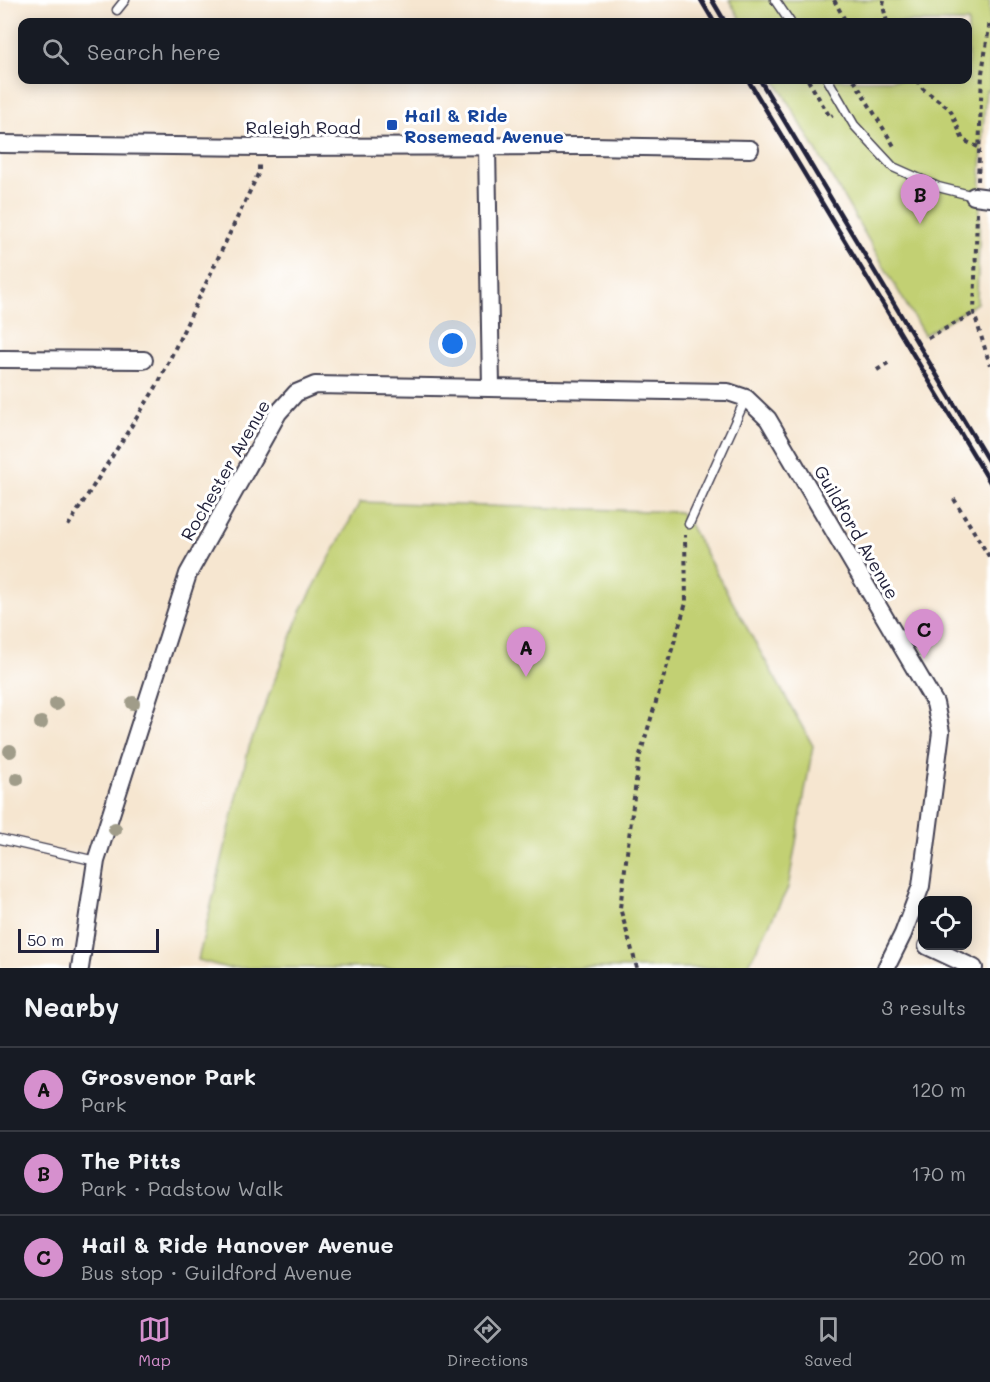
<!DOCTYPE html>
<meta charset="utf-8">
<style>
body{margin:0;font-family:Mali,sans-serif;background:#242831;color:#f1f3f6}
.controls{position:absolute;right:18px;bottom:18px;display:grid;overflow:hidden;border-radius:12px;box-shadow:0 3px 15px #0003}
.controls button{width:54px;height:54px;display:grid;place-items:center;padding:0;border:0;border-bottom:2px solid #363941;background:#171b24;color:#f1f3f6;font:30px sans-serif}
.scale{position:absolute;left:18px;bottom:15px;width:141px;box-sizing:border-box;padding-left:6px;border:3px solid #22223b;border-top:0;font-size:16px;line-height:21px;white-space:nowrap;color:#22223b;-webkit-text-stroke:4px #fff;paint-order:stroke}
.you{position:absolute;left:453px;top:344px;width:21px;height:21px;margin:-15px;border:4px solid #fff;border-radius:50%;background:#1a73e8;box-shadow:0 0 0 9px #1a73e833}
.badge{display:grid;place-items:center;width:39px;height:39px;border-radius:50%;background:#d690ce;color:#111;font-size:20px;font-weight:700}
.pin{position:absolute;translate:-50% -50px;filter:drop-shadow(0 2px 3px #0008)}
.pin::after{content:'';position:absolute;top:32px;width:21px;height:18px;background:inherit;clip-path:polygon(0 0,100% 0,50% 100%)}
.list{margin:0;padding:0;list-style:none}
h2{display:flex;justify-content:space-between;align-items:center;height:78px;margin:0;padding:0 24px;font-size:26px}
h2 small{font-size:20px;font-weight:400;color:#9ea1a6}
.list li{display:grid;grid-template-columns:39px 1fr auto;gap:18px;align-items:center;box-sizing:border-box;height:84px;padding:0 24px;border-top:2px solid #363941}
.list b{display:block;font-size:22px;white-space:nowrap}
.list p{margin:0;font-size:20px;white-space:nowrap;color:#9ea1a6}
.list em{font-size:20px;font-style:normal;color:#9ea1a6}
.icon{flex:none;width:33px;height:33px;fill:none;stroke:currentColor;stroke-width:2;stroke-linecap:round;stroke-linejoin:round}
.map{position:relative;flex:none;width:990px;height:968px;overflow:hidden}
.search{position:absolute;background:#171b24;box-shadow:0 3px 15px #0003;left:18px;right:18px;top:18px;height:66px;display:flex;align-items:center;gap:15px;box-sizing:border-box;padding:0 21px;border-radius:12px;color:#9ea1a6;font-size:22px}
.sheet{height:330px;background:#171b24}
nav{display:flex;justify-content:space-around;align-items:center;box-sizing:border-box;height:84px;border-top:2px solid #363941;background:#171b24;font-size:16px;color:#9ea1a6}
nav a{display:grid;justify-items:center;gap:3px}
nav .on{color:#d690ce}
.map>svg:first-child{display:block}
.green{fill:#c2d073;stroke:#727957;stroke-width:1.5}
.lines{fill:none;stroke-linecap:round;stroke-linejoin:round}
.service-casing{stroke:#423f51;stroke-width:11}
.minor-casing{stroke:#423f51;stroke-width:20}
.path{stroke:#423f51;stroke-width:4;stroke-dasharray:4.5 4.5;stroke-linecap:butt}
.service{stroke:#fff;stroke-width:8}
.minor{stroke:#fff;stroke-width:16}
.rail{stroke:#22223b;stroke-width:4.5}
.tree{fill:#a09c89}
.transit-dot{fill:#1a4fb4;stroke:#fff;stroke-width:2}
.labels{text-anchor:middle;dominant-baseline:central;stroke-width:6;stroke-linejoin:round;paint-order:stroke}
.transit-label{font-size:18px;font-weight:bold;fill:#164399;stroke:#fff;text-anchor:start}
.street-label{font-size:18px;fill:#22223b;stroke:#fff}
</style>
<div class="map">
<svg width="990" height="968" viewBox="0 0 990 968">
<rect width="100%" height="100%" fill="#fff"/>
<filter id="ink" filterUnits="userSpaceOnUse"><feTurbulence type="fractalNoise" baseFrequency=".0167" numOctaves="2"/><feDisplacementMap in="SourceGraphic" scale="12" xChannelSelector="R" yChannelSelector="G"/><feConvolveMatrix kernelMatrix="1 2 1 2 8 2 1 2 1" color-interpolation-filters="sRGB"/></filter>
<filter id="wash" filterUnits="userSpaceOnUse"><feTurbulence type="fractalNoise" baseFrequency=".008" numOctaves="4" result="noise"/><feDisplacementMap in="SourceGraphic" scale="24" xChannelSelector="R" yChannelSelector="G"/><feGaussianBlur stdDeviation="1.35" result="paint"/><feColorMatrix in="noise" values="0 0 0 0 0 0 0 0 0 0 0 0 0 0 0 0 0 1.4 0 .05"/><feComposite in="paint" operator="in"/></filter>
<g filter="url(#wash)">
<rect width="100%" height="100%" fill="#f6e6d0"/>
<!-- green -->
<g class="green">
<polygon points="729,0 990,0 990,90 986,90 982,144 977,303 924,335 775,80 968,80 968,22 742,22"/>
<polygon points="360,502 680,512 689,524 813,746 788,888 747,968 227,968 198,960 249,747 302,609"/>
</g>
</g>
<g filter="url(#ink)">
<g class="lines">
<!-- service casing -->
<g class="service-casing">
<g id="service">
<polyline points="775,0 790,22"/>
<polyline points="117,10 125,0"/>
<polyline points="828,80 854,125 893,167 938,187 974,196"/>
<polyline points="689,524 746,398"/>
<polyline points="0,839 96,861"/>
</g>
</g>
<!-- minor casing -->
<g class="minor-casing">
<g id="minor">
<polyline points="0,144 259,147 590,146 750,149"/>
<polyline points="487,147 491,387"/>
<polyline points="974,196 990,198"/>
<polyline points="0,359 144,360"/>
<polyline points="927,946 974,968"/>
<polyline points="80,968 96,861 188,574 278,413 296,393 315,385 728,392 746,398 768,419 935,703 941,732 921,886 903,934 886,968"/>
</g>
</g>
<!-- path -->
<g class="path">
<polyline points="834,0 846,22"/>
<polyline points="884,0 883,6 887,22"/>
<polyline points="808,80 830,117 833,115"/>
<polyline points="854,80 894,146"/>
<polyline points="917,80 923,89 950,109 963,140 978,147"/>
<polyline points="978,181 982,73 990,21"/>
<polyline points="977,212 974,313 990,365"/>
<polyline points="928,338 974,313"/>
<polyline points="877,370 888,363"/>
<polyline points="954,499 990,558"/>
<polyline points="68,526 158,384 259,172 259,163"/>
<polyline points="637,968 620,908 639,758 686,603 685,535"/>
</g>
<!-- service -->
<use href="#service" class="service"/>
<!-- minor -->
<use href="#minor" class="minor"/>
<!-- rail -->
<g class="rail">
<polyline points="701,0 714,22"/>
<polyline points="712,0 725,22"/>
<polyline points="748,80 990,482"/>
<polyline points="760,80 990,464"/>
</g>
</g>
<!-- trees -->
<g class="tree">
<circle cx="133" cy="703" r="7"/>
<circle cx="56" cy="704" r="7"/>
<circle cx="41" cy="723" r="7"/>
<circle cx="10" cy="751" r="7"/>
<circle cx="17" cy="779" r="7"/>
<circle cx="115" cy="829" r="7"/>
</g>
</g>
<!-- markers -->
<rect class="transit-dot" x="386" y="119" width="12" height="12" rx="3"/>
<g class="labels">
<!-- transit labels -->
<g class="transit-label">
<text x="404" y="115">Hail &amp; Ride<tspan x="404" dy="21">Rosemead Avenue</tspan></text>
</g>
<!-- street labels -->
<g class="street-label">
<text x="303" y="127">Raleigh Road</text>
<text transform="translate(225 470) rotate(-60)">Rochester Avenue</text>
<text transform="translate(857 532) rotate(60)">Guildford Avenue</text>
</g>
</g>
</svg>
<div class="controls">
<button><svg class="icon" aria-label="locate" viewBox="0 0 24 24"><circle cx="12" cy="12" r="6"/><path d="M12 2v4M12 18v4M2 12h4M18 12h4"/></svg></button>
</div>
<div class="scale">50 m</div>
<div class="you"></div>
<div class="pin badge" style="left:526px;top:677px">A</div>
<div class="pin badge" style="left:920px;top:224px">B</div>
<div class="pin badge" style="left:924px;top:659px">C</div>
<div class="search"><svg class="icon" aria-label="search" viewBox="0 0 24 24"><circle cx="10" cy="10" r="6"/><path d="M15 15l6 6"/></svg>Search here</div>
</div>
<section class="sheet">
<h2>Nearby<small>3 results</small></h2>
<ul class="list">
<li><span class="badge">A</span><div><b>Grosvenor Park</b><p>Park</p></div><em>120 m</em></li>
<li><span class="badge">B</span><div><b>The Pitts</b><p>Park · Padstow Walk</p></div><em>170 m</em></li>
<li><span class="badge">C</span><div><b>Hail &amp; Ride Hanover Avenue</b><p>Bus stop · Guildford Avenue</p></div><em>200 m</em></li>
</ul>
</section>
<nav>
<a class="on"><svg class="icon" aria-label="map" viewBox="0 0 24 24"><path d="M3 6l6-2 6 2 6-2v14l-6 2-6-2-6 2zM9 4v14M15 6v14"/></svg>Map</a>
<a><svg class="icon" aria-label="directions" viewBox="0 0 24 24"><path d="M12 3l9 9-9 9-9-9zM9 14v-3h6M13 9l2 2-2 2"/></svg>Directions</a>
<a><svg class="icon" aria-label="saved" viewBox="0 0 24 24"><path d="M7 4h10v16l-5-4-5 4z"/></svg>Saved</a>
</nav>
